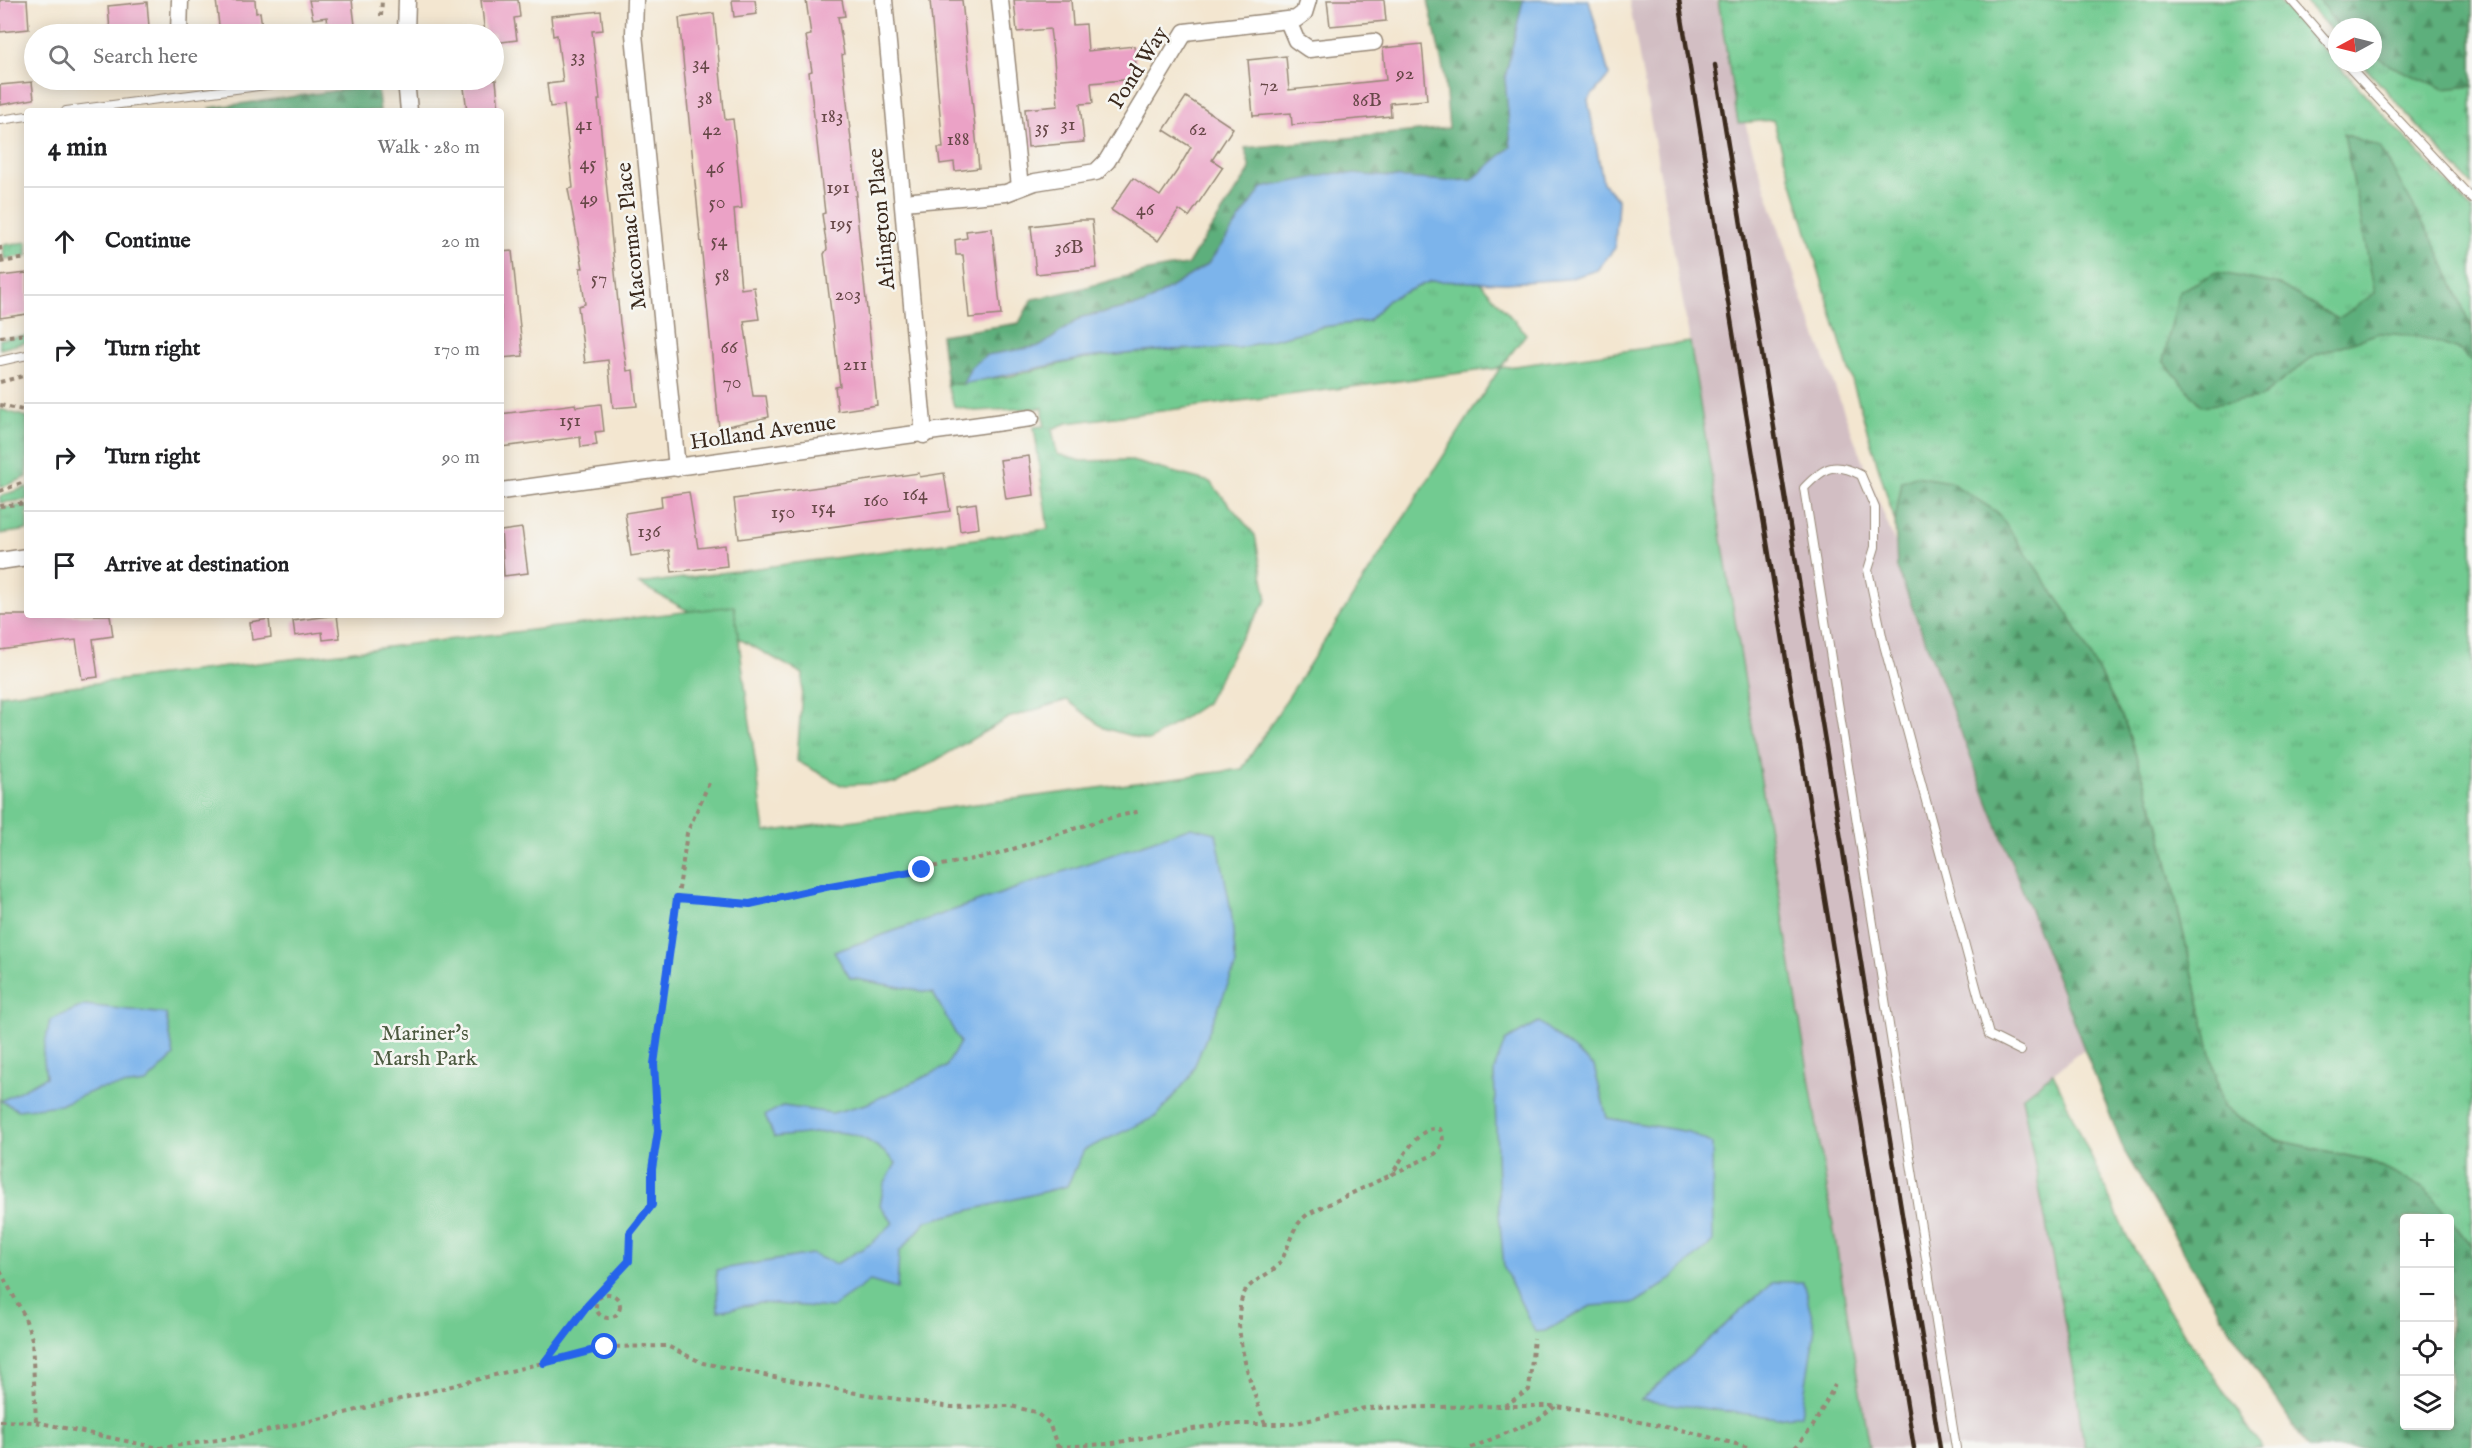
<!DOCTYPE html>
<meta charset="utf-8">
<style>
body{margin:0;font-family:"IM FELL English",serif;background:#f2f2f2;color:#202124}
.controls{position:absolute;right:18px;bottom:18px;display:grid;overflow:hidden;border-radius:6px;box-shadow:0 3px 15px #0003}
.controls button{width:54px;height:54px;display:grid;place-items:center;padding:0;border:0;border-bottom:2px solid #e0e0e0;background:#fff;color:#202124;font:30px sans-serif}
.compass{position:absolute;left:2328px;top:18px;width:54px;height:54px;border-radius:50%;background:#fff;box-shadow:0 3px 15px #0003;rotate:263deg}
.stop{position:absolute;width:18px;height:18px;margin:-14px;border:4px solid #2563eb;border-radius:50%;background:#fff}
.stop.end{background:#2563eb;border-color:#fff;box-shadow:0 2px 6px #0008}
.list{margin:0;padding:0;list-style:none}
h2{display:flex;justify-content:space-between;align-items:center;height:78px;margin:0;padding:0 24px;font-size:26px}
h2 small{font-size:20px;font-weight:400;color:#757577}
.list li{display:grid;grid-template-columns:39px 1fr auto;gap:18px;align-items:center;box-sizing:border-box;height:108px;padding:0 24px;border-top:2px solid #e0e0e0}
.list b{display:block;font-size:22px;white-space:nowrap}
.list em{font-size:20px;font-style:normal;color:#757577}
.icon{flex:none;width:33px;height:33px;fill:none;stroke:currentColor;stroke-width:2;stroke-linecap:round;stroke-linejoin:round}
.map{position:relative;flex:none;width:2472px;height:1448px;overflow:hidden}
.search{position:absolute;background:#fff;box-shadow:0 3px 15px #0003;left:24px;top:24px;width:480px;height:66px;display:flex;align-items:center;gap:15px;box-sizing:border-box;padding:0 21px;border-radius:33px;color:#757577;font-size:22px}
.panel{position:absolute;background:#fff;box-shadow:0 3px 15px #0003;left:24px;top:108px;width:480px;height:510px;border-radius:6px}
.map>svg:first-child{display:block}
.industrial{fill:#d2bec3}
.grass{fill:url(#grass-tufts);stroke:#567a58;stroke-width:1.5}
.forest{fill:url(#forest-firs);stroke:#4c6c4c;stroke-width:1.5}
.wetland{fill:url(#wetland-marsh);stroke:#567a58;stroke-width:1.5}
.park{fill:#72cb91;stroke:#567a58;stroke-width:1.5}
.water{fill:#7bb4eb;stroke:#5b6f84;stroke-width:1.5}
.building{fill:#eba2c6}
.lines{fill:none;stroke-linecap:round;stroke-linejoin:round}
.lane-casing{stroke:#978877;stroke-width:10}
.street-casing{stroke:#978877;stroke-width:19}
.path{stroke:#978877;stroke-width:4;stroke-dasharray:4.5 4.5;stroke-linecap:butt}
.lane{stroke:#fff;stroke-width:8}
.street{stroke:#fff;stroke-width:16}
.rail{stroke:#3b2a1e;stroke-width:4.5}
.route{stroke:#2563eb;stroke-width:8}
.labels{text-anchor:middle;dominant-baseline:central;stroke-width:5;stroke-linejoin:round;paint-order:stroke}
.number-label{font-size:20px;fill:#674848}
.street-label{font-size:22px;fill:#3b2a1e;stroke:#f6f6f2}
.park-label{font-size:22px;fill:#4c5a40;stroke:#f6f6f2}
</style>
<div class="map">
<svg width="2472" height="1448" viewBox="0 0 2472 1448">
<defs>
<pattern id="grass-tufts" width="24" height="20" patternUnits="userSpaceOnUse" patternTransform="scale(1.5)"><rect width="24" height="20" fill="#72cb91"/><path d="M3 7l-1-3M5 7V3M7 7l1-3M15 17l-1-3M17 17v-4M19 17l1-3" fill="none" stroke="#64ae7d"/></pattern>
<pattern id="forest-firs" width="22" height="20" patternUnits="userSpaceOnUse" patternTransform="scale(1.5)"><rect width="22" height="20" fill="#5daf7b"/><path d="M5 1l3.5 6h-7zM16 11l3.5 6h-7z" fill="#4e8f64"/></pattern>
<pattern id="wetland-marsh" width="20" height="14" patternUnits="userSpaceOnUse" patternTransform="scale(1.5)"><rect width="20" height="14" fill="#72cb91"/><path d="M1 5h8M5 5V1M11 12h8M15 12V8" fill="none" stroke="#64ae7d"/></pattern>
</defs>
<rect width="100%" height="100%" fill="#f6f6f2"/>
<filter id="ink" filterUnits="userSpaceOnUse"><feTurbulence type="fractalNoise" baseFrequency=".0167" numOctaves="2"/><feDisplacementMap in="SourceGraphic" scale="12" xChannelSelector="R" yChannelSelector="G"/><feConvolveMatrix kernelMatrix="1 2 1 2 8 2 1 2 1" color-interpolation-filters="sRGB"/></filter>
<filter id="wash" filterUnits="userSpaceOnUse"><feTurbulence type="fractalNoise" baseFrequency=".008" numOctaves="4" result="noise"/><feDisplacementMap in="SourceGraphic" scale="24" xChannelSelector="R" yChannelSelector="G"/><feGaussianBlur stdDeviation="1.35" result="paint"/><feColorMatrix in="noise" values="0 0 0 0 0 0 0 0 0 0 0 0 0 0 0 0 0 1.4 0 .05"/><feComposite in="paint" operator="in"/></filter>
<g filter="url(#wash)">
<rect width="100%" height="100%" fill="#f3e6d0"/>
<!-- industrial -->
<polygon class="industrial" points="1629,0 1717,0 1723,34 1749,138 1799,290 1862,460 1974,740 2088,1046 2022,1097 2074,1372 2084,1448 1869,1448 1690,342"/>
<!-- grass -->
<g class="grass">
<polygon points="1718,0 2278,0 2472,210 2472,1247 2425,1189 2367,1160 2277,1140 2223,1107 2158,822 2125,723 2069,615 1902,481 1895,522 1773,120 1738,123"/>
<polygon points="2304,0 2472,0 2472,185 2361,63 2373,63 2373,27 2337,27 2337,37"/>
<polygon points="27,242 27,256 4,259 3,245"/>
<polygon points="1431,281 1480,282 1526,334 1500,368 1067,423 1052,429 1057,454 1081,461 1128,460 1210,482 1255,535 1267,600 1239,641 1206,703 1149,741 1104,728 1067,700 1008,718 897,783 841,785 797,761 803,674 639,584 1048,529 1034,427 1044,426 1043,408 974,411 954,406 947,384 1011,376 1085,358 1165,350 1239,348 1322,327 1368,321 1389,299"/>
<polygon points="27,336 27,342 0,349 0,339"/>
<polygon points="0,409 27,417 27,477 0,488"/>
<polygon points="27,487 27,500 0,503 0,496"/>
<polygon points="27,505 27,530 0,534 0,508"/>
</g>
<!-- forest -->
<g class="forest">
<path d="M 1428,0 L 1523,0 L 1511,147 L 1472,180 L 1263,188 L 1208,264 L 1145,304 L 1082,317 L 1041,346 L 987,355 L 971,367 L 963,384 L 947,384 L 941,335 L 1019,323 L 1032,299 C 1084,291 1134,270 1187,265 L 1250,170 L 1245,148 L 1449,128 L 1444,73 Z"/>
<polygon points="2319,0 2472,0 2472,86 2444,89 2391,66 2373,53 2373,27 2338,27"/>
<polygon points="377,85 380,111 211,111 210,108"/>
<polygon points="2344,134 2380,147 2437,248 2472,329 2472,362 2462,351 2418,336 2379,333 2315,355 2260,398 2202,406 2163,361 2179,292 2216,272 2280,285 2338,319 2375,293"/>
<polygon points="1915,476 1950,482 1997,512 2069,615 2125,723 2158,822 2223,1107 2277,1140 2367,1160 2425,1189 2449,1218 2404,1218 2404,1426 2450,1426 2450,1219 2472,1247 2472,1448 2308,1448 2224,1320 2124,1151 1897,568 1895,522 1902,481"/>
</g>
<!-- wetland -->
<polygon class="wetland" points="2053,1073 2127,1236 2168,1309 2262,1448 2084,1448 2074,1372 2022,1097"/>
<!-- park -->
<path class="park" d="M 1690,342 L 1869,1448 L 0,1448 L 0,695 C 245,663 489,635 734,606 L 765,832 L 1242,769 L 1500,368 Z"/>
<!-- water -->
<g class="water">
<polygon points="1523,0 1589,0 1609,75 1588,100 1603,183 1618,200 1615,248 1597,270 1568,279 1506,283 1431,281 1389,299 1368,321 1322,327 1239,348 1165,350 1085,358 963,384 971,367 987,355 1041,346 1082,317 1145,304 1208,264 1262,188 1337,173 1447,181 1472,180 1511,147 1505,78"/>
<path d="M 1191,827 L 1216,833 L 1231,910 L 1236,965 L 1190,1077 L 1157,1116 L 1084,1150 L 1067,1186 L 927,1221 L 899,1252 L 897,1289 L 870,1281 L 831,1308 L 760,1303 L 718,1311 L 716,1270 L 811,1254 L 836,1264 L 872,1243 L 893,1223 L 880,1205 L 884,1184 L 896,1163 C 854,1120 829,1133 774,1137 L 765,1115 L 783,1106 L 832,1113 L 866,1104 L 946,1067 L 960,1042 L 933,993 L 850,978 L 834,952 Z"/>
<polygon points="85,1005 166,1014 174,1056 146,1083 98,1089 60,1105 18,1110 1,1101 46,1077 43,1053 50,1020"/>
<polygon points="1539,1022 1594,1066 1607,1118 1689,1132 1712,1144 1713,1242 1665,1284 1635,1303 1591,1306 1545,1331 1535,1332 1504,1268 1499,1213 1494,1070 1505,1041"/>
<polygon points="1773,1282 1803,1282 1815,1328 1801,1415 1777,1418 1641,1400"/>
</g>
<g id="blocks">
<!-- building -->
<g class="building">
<polygon points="0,0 27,0 29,29 0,32"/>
<polygon points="216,0 255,0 256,13 260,12 263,34 220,34"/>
<polygon points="309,0 352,0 356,34 329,34 327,17 313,19"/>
<polygon points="481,0 518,0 520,17 514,18 517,40 494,43 494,34 485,34"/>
<polygon points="732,0 755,0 757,14 734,17"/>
<polygon points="806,0 842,0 845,16 838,17 844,54 842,55 857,196 855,196 877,405 838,411 835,387 840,386 824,254 827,249 822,214 825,213 809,72 812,71 806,36 811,35"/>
<polygon points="930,0 962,0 979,168 955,171 954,162 940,164 938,148 943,148"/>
<polygon points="1014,0 1071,0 1073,25 1086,24 1088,51 1134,46 1137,75 1134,75 1134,79 1091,83 1093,103 1080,104 1084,142 1028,147 1025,109 1058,106 1054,59 1050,29 1017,32"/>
<polygon points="1327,0 1384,0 1386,21 1330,26"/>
<polygon points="147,2 149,27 110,31 108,6"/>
<polygon points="601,11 603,30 592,31 600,100 598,100 620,323 627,371 633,370 637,406 613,408 608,360 585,363 578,306 585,304 580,268 583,268 568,189 573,188 564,105 550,107 547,84 563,82 557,35 553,36 551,16"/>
<polygon points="714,13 725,120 733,119 735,138 742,208 734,209 741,289 754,287 759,319 744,321 749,356 747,356 753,396 766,396 769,417 719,428 679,18"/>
<polygon points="1422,44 1427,100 1390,103 1391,116 1292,125 1291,113 1253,116 1248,60 1286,56 1289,90 1329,86 1386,80 1383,48"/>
<polygon points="463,80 496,80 499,111 467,111"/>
<polygon points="32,82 34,99 0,105 0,85"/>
<polygon points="1186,97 1233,128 1212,160 1223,167 1189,217 1179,210 1158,241 1111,210 1133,178 1160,196 1177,171 1191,147 1164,130"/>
<polygon points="1079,220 1092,220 1097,268 1036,274 1031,226"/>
<polygon points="992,228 1001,315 969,318 963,255 956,255 955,240 967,238 966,231"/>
<polygon points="512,251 523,356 501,358 501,252"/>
<polygon points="27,273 27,314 0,318 0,276"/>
<polygon points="575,404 576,407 601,404 604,431 595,432 597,445 581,447 580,437 501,447 501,414"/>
<polygon points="1029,456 1034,495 1006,499 1000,460"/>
<polygon points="919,473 920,477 944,473 950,511 739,539 734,499"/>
<polygon points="689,492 698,548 725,545 727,566 672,572 669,550 631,556 625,513 662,507 661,496"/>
<polygon points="976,503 979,528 960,531 957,506"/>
<polygon points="522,528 528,573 504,576 501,531"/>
<polygon points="0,615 110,615 113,636 93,639 98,677 82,679 76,640 0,650"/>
<polygon points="337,615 340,638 323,640 322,632 295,636 293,621"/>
<polygon points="269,619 271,637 252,640 250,622"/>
</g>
</g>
</g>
<g filter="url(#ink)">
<use href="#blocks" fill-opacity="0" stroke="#978877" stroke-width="1.5"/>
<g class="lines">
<!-- lane casing -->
<g class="lane-casing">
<g id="lane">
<polyline points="2291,0 2337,53"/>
<polyline points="2345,63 2472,199"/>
<polyline points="66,111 305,80"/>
<polyline points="0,120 27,116"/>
<polyline points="0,361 27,355"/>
<path d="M 1956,1448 L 1804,488 C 1824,467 1834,461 1861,475 L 1875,508 L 1875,547 L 1868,570 L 1884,645 L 1989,1035 L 2021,1051"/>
</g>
</g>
<!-- street casing -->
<g class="street-casing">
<g id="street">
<polyline points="635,0 634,34 677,468"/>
<polyline points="884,0 924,435"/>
<polyline points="1000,0 1020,187"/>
<polyline points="1288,21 1296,40 1309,49 1374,42"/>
<polyline points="179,34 180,0"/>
<polyline points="406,34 407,0"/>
<polyline points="406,80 409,111"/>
<polyline points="903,202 1006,193 1035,182 1096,172 1107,161 1185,32 1296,19 1304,13 1308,0"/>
<polyline points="501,491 1031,418"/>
<polyline points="0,561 27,557"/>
</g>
</g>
<!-- path -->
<g class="path">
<polyline points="381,16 382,0"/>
<polyline points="0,246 2,262"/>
<polyline points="0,262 27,258"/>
<polyline points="0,337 27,334"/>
<polyline points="0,382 27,375"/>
<polyline points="0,405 27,411"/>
<polyline points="0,491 27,481"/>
<polyline points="0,506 27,503"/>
<polyline points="677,898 750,905 830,886 995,855 1101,820 1141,811"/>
<polyline points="0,1271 24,1315 32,1339 36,1422"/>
<circle cx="608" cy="1306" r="12"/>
<polyline points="544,1362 588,1305 629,1261 630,1233 652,1205 652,1169 658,1132 654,1064 687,833 709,783"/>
<polyline points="1504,1406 1557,1406 1686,1431 1751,1448"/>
<polyline points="0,1421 36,1422 159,1448 239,1437 345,1413 605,1347 667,1346 703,1363 856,1393 951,1407 1011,1406 1035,1412 1049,1423 1058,1448"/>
<path d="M 1265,1424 C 1254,1394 1226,1320 1246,1290 C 1255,1278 1273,1274 1281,1261 C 1292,1242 1289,1229 1308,1214 L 1435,1154 C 1443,1145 1445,1140 1440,1129 C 1418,1124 1403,1159 1391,1175"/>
<polyline points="1058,1447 1108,1444 1222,1424 1291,1424 1365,1408 1504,1406 1529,1390 1534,1338"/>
<polyline points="1471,1448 1539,1419 1556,1406"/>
<polyline points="1795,1448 1813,1426 1835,1385"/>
</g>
<!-- lane -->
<use href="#lane" class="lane"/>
<!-- street -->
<use href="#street" class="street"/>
<!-- rail -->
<g class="rail">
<polyline points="1679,0 1914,1448"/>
<polyline points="1715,65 1940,1448"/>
</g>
</g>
</g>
<g class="lines" filter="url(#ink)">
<!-- route -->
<polyline class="route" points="605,1347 544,1363 588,1305 629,1261 630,1233 652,1205 652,1169 658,1131 654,1064 677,898 750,904 830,886 922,870"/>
</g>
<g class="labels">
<!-- number labels -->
<g class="number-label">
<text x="578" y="56">33</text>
<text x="701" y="63">34</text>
<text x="1405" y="73">92</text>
<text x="1269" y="85">72</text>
<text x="705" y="98">38</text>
<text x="1367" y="100">86B</text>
<text x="832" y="116">183</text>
<text x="584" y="124">41</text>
<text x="1068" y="124">31</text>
<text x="1042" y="127">35</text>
<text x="712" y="129">42</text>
<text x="1198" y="129">62</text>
<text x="958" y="139">188</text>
<text x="588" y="163">45</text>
<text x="715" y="167">46</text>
<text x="838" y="187">191</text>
<text x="589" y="198">49</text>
<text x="717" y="202">50</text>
<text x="1145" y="209">46</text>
<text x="841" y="223">195</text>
<text x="719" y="240">54</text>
<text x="1069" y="247">36B</text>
<text x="722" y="275">58</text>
<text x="599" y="278">57</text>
<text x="848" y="294">203</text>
<text x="729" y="347">66</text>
<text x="855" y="364">211</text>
<text x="732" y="382">70</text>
<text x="570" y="420">151</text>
<text x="915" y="494">164</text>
<text x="876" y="500">160</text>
<text x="823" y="507">154</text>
<text x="783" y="512">150</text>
<text x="649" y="531">136</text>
</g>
<!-- street labels -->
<g class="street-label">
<text transform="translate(1139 68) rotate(-58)">Pond Way</text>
<text transform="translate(882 219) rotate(-95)">Arlington Place</text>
<text transform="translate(632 236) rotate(-96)">Macormac Place</text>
<text transform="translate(763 433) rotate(-8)">Holland Avenue</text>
</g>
<!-- park labels -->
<g class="park-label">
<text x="425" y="1034">Mariner's<tspan x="425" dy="25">Marsh Park</tspan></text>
</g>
</g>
</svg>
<div class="controls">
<button>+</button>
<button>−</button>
<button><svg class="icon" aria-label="locate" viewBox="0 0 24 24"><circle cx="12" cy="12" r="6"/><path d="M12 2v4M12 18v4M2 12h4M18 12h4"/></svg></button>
<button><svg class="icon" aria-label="layers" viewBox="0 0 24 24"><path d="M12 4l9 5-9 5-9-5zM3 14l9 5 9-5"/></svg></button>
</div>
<svg class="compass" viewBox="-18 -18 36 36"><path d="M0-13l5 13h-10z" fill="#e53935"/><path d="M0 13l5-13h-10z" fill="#757577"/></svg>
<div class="stop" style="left:605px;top:1347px"></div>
<div class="stop end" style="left:922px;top:870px"></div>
<div class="search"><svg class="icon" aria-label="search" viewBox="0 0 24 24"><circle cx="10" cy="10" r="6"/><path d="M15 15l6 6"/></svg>Search here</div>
<section class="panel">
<h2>4 min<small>Walk · 280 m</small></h2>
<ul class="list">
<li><svg class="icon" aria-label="ahead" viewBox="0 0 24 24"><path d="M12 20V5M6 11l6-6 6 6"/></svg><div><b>Continue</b></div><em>20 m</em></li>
<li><svg class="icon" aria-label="right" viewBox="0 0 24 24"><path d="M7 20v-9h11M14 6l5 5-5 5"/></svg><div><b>Turn right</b></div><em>170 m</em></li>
<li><svg class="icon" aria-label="right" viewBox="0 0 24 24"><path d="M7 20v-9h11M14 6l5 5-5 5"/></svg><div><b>Turn right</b></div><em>90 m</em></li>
<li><svg class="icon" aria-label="arrive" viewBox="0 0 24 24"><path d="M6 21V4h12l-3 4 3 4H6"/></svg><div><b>Arrive at destination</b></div></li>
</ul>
</section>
</div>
